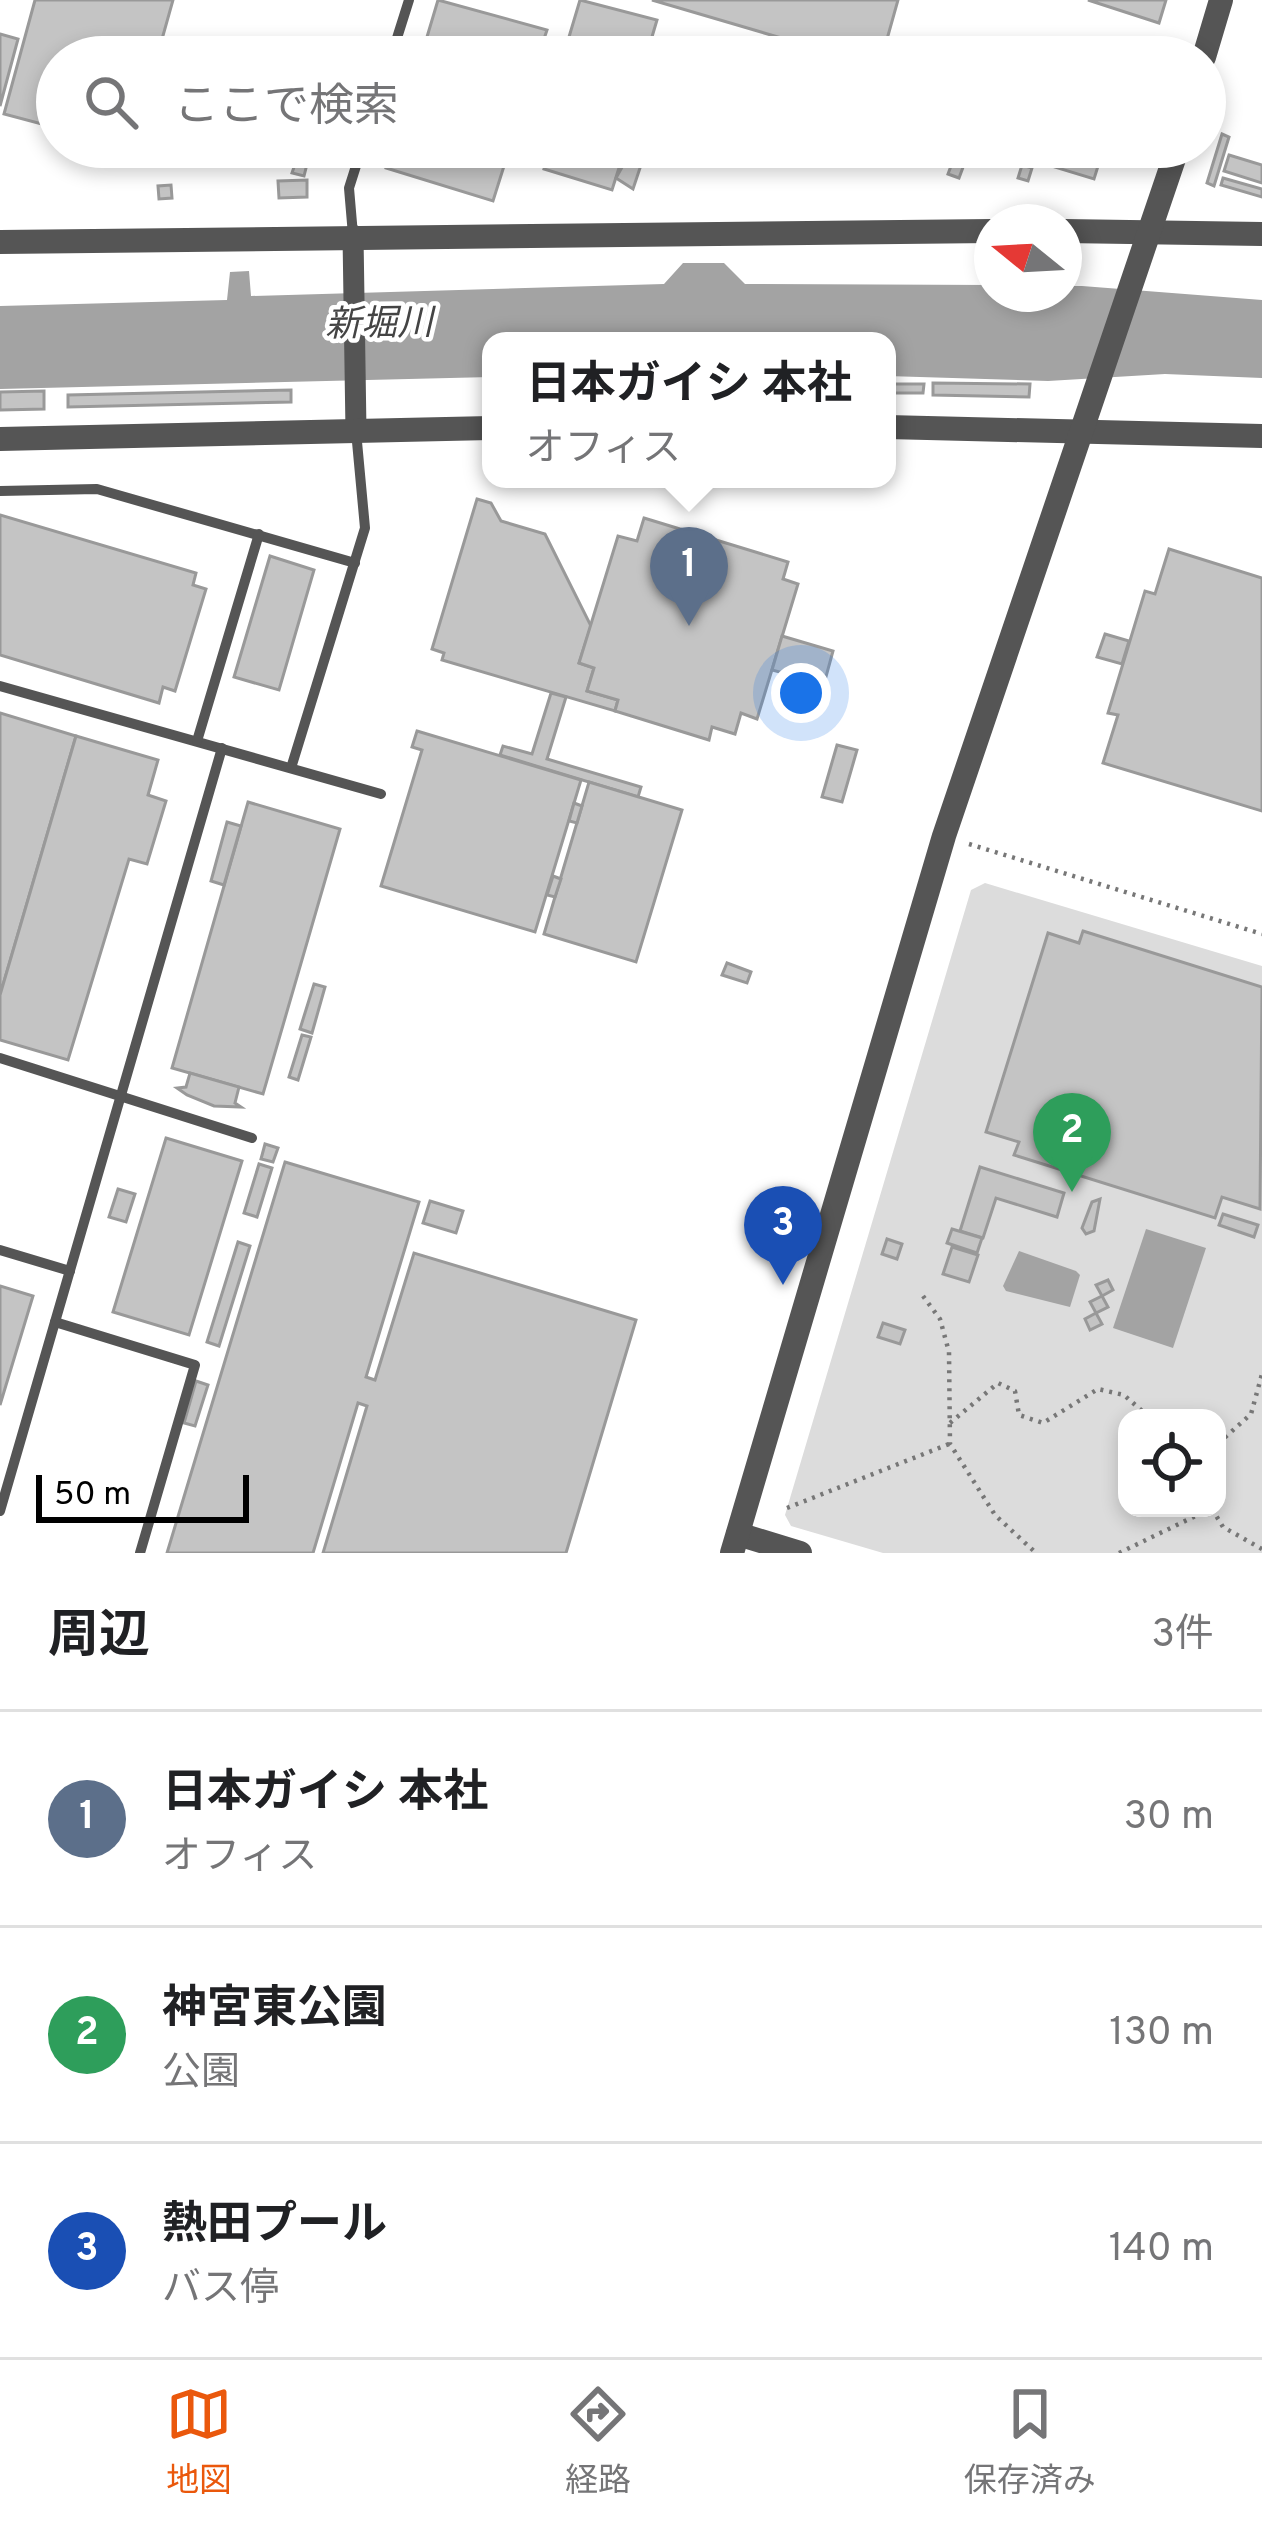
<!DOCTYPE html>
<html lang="ja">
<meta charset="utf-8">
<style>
body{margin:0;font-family:Overpass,"Noto Sans JP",sans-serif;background:#f2f2f2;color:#202124}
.controls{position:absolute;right:36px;bottom:36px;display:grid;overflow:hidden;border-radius:24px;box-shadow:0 6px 18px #0003}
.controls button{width:108px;height:108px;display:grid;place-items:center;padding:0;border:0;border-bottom:3px solid #e0e0e0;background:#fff;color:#202124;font:60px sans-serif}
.compass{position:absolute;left:974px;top:204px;width:108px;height:108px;border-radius:50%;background:#fff;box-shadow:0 6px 18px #0003;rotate:288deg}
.scale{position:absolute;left:36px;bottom:30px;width:213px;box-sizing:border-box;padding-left:12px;border:6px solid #000;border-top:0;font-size:33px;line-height:42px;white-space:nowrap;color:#000;-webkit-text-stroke:9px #fff;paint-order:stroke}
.you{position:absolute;left:801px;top:693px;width:42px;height:42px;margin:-30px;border:9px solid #fff;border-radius:50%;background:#1a73e8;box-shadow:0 0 0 18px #1a73e833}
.badge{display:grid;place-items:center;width:78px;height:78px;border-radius:50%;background:#ea580c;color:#fff;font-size:39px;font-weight:700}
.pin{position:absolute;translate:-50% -99px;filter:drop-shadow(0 3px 6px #0008)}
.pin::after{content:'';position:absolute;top:63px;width:42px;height:36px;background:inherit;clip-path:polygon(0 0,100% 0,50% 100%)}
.popup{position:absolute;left:482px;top:332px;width:414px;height:156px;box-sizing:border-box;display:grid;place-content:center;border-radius:24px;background:#fff;filter:drop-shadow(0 3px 9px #0005);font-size:39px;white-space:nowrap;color:#757577}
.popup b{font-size:45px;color:#202124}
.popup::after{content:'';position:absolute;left:50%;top:100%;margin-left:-24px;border:24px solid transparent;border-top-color:#fff}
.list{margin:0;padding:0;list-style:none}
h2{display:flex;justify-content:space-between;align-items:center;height:156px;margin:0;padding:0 48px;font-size:51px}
h2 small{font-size:39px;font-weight:400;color:#757577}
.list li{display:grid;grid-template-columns:78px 1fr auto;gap:36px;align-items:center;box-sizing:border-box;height:216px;padding:0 48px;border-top:3px solid #e0e0e0}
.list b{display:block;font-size:45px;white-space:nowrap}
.list p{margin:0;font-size:39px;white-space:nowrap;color:#757577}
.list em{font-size:39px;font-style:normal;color:#757577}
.icon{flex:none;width:66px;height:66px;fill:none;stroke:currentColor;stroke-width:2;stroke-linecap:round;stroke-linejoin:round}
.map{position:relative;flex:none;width:1262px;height:1553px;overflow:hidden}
.search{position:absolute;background:#fff;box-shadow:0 6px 18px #0003;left:36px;right:36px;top:36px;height:132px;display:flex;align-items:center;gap:30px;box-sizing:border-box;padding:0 42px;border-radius:66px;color:#757577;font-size:45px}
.sheet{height:804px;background:#fff}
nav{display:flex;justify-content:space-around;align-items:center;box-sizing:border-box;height:168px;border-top:3px solid #e0e0e0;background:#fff;font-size:33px;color:#757577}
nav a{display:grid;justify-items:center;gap:6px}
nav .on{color:#ea580c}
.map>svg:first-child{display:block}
.green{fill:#dcdcdc;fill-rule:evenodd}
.water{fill:#a3a3a3}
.building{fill:#c4c4c4;stroke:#999;stroke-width:3}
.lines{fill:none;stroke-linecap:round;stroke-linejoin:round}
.path{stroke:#777;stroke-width:4.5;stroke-dasharray:3 6;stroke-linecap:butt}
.service{stroke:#555;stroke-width:10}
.minor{stroke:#555;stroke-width:21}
.tertiary{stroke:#555;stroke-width:24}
.labels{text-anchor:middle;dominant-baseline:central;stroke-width:9;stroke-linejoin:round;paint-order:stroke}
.water-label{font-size:36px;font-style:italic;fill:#444;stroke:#fff}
</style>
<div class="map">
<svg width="1262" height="1553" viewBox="0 0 1262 1553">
<rect width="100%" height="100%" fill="#fff"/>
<!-- green -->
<path class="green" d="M 985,883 L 1262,966 L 1262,1553 L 883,1553 L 791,1526 L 785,1515 L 971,890 ZM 1127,1418 L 1217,1418 L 1217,1508 L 1127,1508 Z"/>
<!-- water -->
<g class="water">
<polygon points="683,263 724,263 745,284 992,285 992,294 1064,294 1064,286 1082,286 1262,300 1262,378 1165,374 1048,381 887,376 887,341 491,341 491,377 0,389 0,306 227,300 230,272 249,271 251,296 664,284"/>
<polygon points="1146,1229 1206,1248 1173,1348 1113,1328"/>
<polygon points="1019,1251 1076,1271 1080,1275 1070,1307 1006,1291 1003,1286"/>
</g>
<!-- building -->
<g class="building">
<polygon points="35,0 173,0 157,57 57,57 57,128 4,114"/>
<polygon points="438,0 547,30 538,57 421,57"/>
<polygon points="580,0 657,20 646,57 563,57"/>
<polygon points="652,0 898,0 882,57 846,57"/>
<polygon points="1088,0 1166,0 1159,23"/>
<polygon points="0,34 18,39 0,106"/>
<polygon points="1045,41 1075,51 1073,57 1040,57"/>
<polygon points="1222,134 1229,137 1214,186 1207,183"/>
<polygon points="392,147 510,147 493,201 386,168"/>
<polygon points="551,147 624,152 612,190 544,169"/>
<polygon points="989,147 1104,147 1094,179"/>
<polygon points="1229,155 1262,165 1262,183 1224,171"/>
<polygon points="954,158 965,162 959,178 948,174"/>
<polygon points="626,160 641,165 633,189 616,178"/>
<polygon points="296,161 307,164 304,176 292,173"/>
<polygon points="1022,165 1032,168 1028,181 1018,178"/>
<polygon points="1223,178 1262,189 1262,197 1221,185"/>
<polygon points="307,180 307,197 279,198 278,181"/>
<polygon points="171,185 172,198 159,199 158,186"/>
<polygon points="933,383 1030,384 1029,397 933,395"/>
<polygon points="887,384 924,384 923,393 887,393"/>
<polygon points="291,390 291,402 68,407 68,395"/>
<polygon points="44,391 44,409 0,410 0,392"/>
<polygon points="477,499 491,503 501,521 545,534 591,626 579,663 594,668 587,691 618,700 615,711 442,660 444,653 432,649"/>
<polygon points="0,515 196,573 193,585 206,589 175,691 163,687 159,703 0,655"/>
<polygon points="644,518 788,562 783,579 798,584 757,719 741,713 735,734 712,727 709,740 615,711 618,700 587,691 594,668 579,663 618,536 637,541"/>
<polygon points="1169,549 1262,578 1262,811 1103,763 1118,715 1108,713 1145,591 1155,594"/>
<polygon points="270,556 314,570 279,690 234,677"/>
<polygon points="1105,634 1129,641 1122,664 1097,657"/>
<polygon points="782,636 833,651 824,684 772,670"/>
<polygon points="551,693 566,697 547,759 641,787 638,797 500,755 503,746 532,754"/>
<polygon points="0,713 76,736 0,995"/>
<polygon points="417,731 581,780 535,932 381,886 422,750 412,747"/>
<polygon points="76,736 158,760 148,795 166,801 147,864 129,859 68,1060 0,1040 0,995"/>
<polygon points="837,745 857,750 842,802 822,797"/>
<polygon points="589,782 682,810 636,962 544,934"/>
<polygon points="248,802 340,829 263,1094 172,1068"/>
<polygon points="574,803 582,806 577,823 569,821"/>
<polygon points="227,822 241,826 224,885 211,881"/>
<polygon points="553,876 561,879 555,897 547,895"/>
<polygon points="1083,931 1262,987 1260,1209 1222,1197 1215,1218 1014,1155 1019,1142 986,1132 1048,933 1079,943"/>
<polygon points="727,963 751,972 747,983 722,975"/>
<polygon points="314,984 325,987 312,1033 300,1029"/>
<polygon points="302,1035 311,1037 298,1080 289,1077"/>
<polygon points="190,1073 239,1087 235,1103 241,1107 214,1106 187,1095 177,1088 186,1087"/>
<polygon points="166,1138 242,1161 189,1335 113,1312"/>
<polygon points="265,1144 278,1148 273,1162 261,1159"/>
<polygon points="285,1162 419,1202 366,1377 375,1380 414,1253 636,1320 566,1553 323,1553 367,1406 358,1403 313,1553 167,1553"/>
<polygon points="259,1164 272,1168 257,1217 244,1213"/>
<polygon points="980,1167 1064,1193 1057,1217 996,1198 983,1238 960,1231"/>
<polygon points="118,1189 135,1194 126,1222 109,1217"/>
<polygon points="1100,1199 1094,1231 1086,1234 1082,1228 1092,1202"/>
<polygon points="430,1201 463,1211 456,1233 423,1223"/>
<polygon points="1223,1214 1258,1225 1254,1237 1219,1225"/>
<polygon points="952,1229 982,1238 977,1253 947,1243"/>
<polygon points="887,1239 902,1244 897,1259 882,1254"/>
<polygon points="238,1242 250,1246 219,1346 207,1342"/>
<polygon points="952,1247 978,1255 969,1282 943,1274"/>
<polygon points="1108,1280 1113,1290 1102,1296 1096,1285"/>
<polygon points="0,1286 33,1296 0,1405"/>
<polygon points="1102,1296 1108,1307 1096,1313 1090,1302"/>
<polygon points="1096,1313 1102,1324 1090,1330 1085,1319"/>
<polygon points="883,1323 905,1330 900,1344 878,1337"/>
<polygon points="196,1381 208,1385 195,1426 184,1423"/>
</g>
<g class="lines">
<!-- path -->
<g class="path">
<polyline points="969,844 1262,934"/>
<polyline points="923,1296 940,1319 949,1352 950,1444 995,1515 1036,1553"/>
<polyline points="950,1423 998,1383 1015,1391 1019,1415 1043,1423 1098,1389 1124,1395 1150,1418"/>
<polyline points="1217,1453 1221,1441 1251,1414 1262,1374"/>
<polyline points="787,1508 949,1444"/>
<polyline points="1212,1509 1223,1527 1262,1549"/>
<polyline points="1119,1553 1212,1508"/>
</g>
<!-- service -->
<g class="service">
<polyline points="391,57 409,0"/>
<polyline points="353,235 349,188 362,147"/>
<polyline points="0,491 97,489 355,563"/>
<polyline points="0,686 381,794"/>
<polyline points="197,741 259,534"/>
<polyline points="291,768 365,528 356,431"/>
<polyline points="0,1058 252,1138"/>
<polyline points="0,1250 70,1271"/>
<polyline points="55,1322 195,1365 140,1553"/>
<polyline points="0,1511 222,748"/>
</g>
<!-- minor -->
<polyline class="minor" points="353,235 356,431"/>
<!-- tertiary -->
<g class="tertiary">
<polyline points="1204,57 1221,0"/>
<polyline points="1064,231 1262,234"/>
<polyline points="0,242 992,231"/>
<polyline points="887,427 1262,436"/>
<polyline points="0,439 491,428"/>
<polyline points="738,1534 800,1553"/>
<polyline points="732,1553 944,836 1178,147"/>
</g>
</g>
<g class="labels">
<!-- water labels -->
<g class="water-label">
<text transform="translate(379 326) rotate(-1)">新堀川</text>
</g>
</g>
</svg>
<div class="controls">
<button><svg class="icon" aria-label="locate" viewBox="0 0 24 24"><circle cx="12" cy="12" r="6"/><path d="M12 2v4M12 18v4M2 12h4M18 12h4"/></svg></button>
</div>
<svg class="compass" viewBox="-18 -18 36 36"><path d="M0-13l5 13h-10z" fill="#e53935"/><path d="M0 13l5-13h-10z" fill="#757577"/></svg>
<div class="scale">50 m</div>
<div class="you"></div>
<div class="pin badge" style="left:689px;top:626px;background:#5c6f8a">1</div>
<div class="popup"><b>日本ガイシ 本社</b>オフィス</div>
<div class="pin badge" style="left:1072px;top:1192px;background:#2e9e5b">2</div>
<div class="pin badge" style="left:783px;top:1285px;background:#1a4fb4">3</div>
<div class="search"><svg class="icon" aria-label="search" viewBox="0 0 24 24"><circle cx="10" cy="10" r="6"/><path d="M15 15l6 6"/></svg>ここで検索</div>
</div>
<section class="sheet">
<h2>周辺<small>3件</small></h2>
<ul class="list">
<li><span class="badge" style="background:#5c6f8a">1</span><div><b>日本ガイシ 本社</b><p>オフィス</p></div><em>30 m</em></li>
<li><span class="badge" style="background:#2e9e5b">2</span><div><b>神宮東公園</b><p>公園</p></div><em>130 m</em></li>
<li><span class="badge" style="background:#1a4fb4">3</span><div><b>熱田プール</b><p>バス停</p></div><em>140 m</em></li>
</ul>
</section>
<nav>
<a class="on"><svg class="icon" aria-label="map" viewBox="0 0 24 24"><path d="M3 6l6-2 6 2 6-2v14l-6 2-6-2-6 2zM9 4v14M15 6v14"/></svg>地図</a>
<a><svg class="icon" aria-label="directions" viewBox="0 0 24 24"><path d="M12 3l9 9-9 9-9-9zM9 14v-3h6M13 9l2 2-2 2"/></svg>経路</a>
<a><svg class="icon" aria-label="saved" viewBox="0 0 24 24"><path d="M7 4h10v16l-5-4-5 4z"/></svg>保存済み</a>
</nav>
